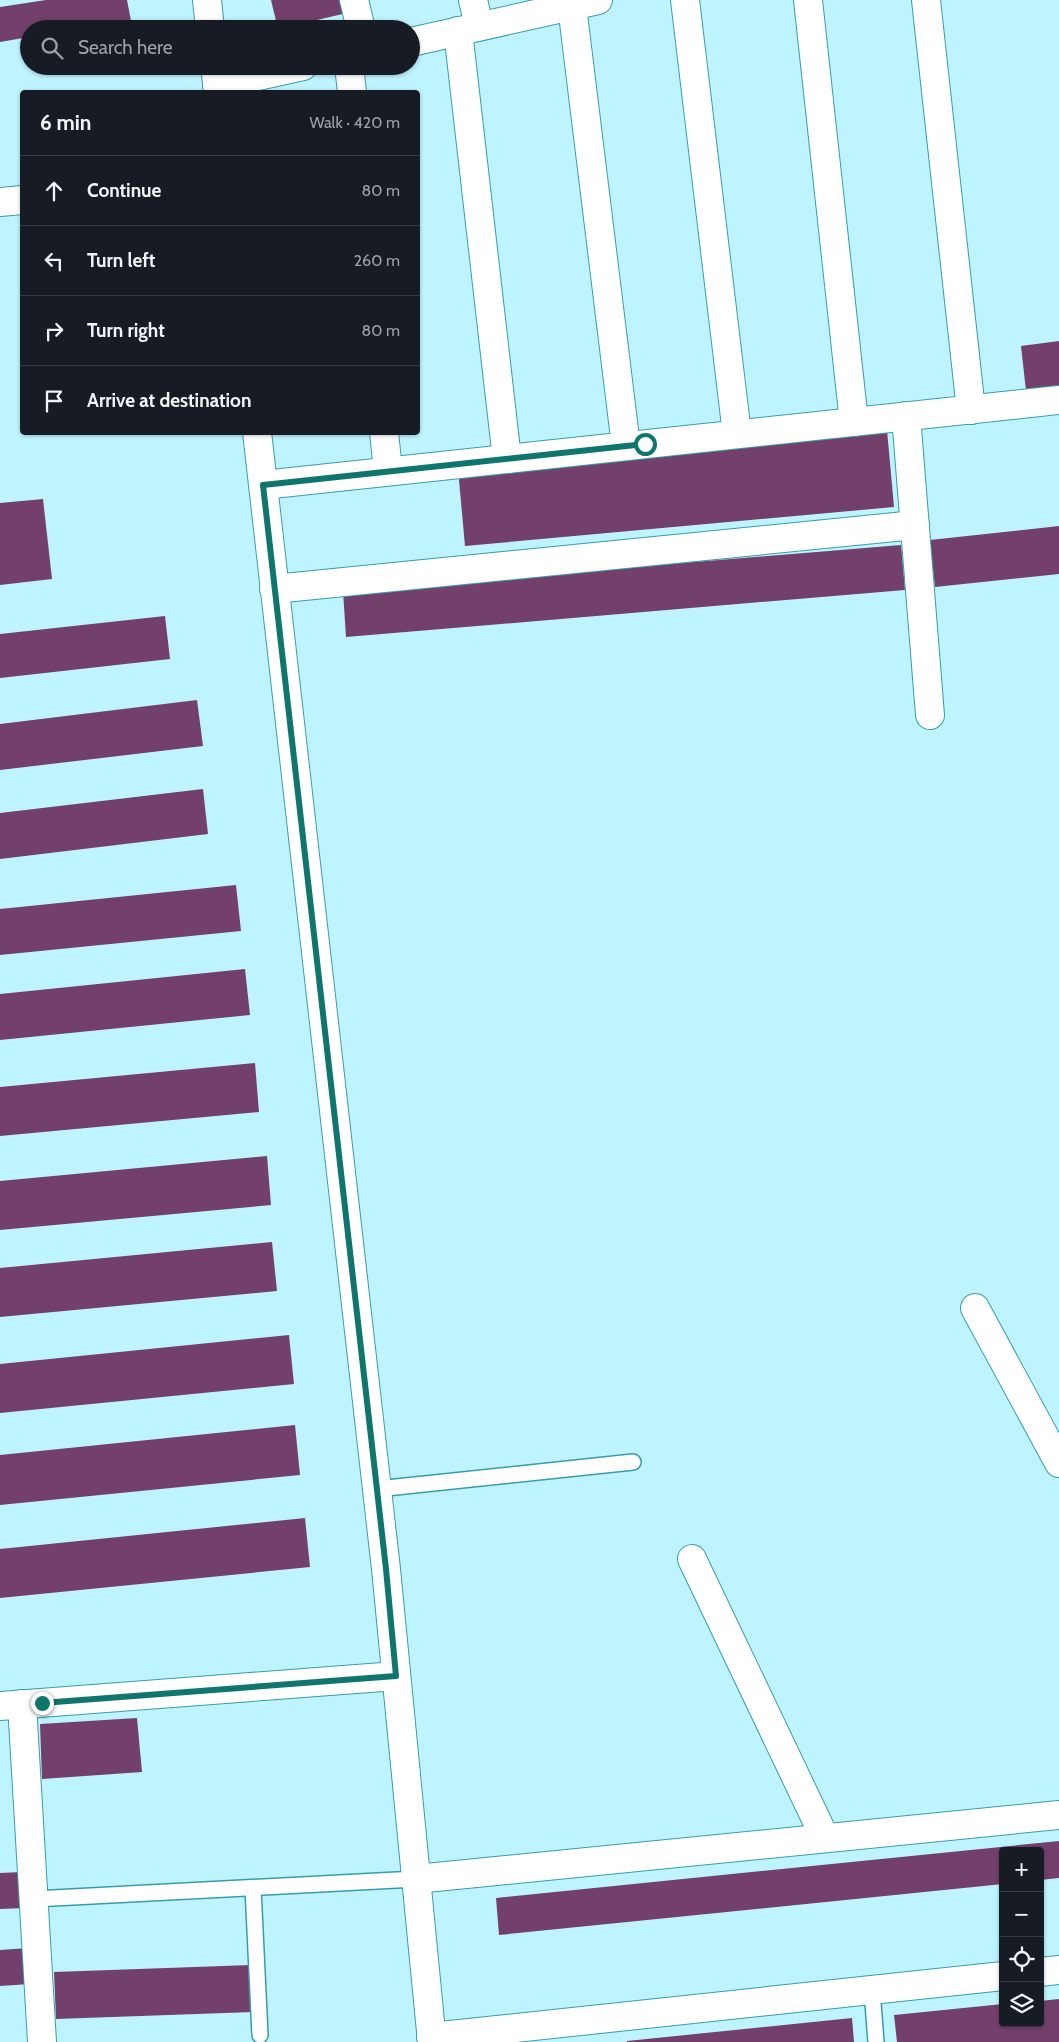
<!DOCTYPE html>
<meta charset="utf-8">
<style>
body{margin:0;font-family:Cabin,sans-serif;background:#20242c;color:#f1f3f6}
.controls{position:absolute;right:15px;bottom:15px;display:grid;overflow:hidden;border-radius:5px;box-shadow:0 1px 4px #0004}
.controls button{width:45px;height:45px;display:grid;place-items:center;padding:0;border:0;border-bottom:1px solid #363941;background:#171b24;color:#f1f3f6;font:25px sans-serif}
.stop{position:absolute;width:15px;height:15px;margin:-11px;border:4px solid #0f766e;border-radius:50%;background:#fff}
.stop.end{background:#0f766e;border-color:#fff;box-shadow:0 1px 5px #0008}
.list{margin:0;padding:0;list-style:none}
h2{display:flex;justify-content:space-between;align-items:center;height:65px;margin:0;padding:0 20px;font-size:21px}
h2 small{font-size:16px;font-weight:400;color:#9ea1a6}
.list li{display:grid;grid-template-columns:32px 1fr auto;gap:15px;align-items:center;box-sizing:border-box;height:70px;padding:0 20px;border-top:1px solid #363941}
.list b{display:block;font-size:19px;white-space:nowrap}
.list em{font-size:16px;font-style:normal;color:#9ea1a6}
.icon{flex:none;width:28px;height:28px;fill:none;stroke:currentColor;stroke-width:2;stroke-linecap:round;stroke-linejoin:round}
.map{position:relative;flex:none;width:1059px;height:2042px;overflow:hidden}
.search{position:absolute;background:#171b24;box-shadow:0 1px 4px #0004;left:20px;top:20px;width:400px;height:55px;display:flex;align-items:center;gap:12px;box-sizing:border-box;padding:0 18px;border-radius:28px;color:#9ea1a6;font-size:19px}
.panel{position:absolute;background:#171b24;box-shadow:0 1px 4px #0004;left:20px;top:90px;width:400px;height:345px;border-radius:5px}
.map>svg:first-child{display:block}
.building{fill:#73406c}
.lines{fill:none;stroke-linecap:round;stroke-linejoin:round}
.service-casing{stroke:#389caf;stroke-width:18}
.minor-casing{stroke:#389caf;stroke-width:30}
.tertiary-casing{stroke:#389caf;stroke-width:30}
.service{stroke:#fff;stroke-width:15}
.minor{stroke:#fff;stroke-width:28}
.tertiary{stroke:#fff;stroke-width:28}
.route{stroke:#0f766e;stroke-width:6}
</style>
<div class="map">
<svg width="1059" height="2042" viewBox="0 0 1059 2042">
<rect width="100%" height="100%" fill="#bef4ff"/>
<!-- building -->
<g class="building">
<polygon points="46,0 127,0 131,21 84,29 29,29 29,37 0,42 0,7"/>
<polygon points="271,0 343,0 347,13 278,29"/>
<polygon points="1059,341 1059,387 1026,391 1021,346"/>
<polygon points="887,430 894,507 465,546 458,469"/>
<polygon points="43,499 52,579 0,585 0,503"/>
<polygon points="1059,526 1059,574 935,587 930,540"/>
<polygon points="901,545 905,590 346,637 343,591"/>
<polygon points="165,616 170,659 0,678 0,634"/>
<polygon points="197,700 203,746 0,770 0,724"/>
<polygon points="203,789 208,834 0,859 0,813"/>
<polygon points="236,885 241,931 0,955 0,909"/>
<polygon points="245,969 250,1015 0,1040 0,994"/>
<polygon points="255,1063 259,1112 0,1136 0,1087"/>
<polygon points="267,1156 271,1205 0,1230 0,1181"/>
<polygon points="272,1242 277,1291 0,1317 0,1268"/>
<polygon points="289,1335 294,1384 0,1413 0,1364"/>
<polygon points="295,1425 300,1475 0,1505 0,1455"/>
<polygon points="305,1518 310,1567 0,1598 0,1549"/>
<polygon points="137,1718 142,1772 42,1779 40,1724"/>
<polygon points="1059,1841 1059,1878 1040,1880 1040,1851 1003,1851 1003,1884 499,1935 496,1898"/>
<polygon points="22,1872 24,1908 0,1909 0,1873"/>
<polygon points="28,1948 30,1984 0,1986 0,1950"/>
<polygon points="251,1965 253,2012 56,2019 54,1972"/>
<polygon points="1059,1999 1059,2042 897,2042 894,2015 1003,2004 1003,2023 1040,2023 1040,2001"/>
<polygon points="852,2018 854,2042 627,2042 627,2041"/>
</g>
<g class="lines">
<!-- service casing -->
<g class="service-casing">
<g id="service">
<polyline points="377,1489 633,1462"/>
<polyline points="253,1888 260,2035"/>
<polyline points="34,1899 416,1879"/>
<polyline points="872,1990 876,2042"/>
</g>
</g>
<!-- minor casing -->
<g class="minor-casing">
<g id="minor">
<polyline points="354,0 361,29"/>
<polyline points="473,0 479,26"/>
<polyline points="685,0 737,434"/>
<polyline points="808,0 854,422"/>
<polyline points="926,0 971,410"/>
<polyline points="572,6 626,446"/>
<polyline points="458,31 507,459"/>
<polyline points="411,42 598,0"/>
<polyline points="349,66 352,92"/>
<polyline points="217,85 303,66"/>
<polyline points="0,202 22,200"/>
<polyline points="906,416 930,715"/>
<polyline points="384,432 388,471"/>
<polyline points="263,485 1059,400"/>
<polyline points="274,589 915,525"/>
<polyline points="975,1308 1059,1463"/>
<polyline points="692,1559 825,1838"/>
<polyline points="22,1704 42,2042"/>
<polyline points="0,1706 396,1676"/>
<polyline points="416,1879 1059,1815"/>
<polyline points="1040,1972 1059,1970"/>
<polyline points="431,2037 1003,1976"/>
</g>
</g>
<!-- tertiary casing -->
<g class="tertiary-casing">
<g id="tertiary">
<polyline points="207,0 210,29"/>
<polyline points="215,66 218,92"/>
<polyline points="257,432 386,1569 432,2042"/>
</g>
</g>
<!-- service -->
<use href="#service" class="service"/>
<!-- minor -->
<use href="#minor" class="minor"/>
<!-- tertiary -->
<use href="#tertiary" class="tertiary"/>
</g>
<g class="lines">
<!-- route -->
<polyline class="route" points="42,1703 396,1676 386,1569 263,485 645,444"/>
</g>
</svg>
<div class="controls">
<button>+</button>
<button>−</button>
<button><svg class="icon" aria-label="locate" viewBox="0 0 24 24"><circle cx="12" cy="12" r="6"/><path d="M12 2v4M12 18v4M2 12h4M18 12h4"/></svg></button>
<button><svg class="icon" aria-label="layers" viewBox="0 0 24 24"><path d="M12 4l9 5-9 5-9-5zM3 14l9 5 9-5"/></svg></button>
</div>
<div class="stop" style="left:645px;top:444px"></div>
<div class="stop end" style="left:42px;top:1703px"></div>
<div class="search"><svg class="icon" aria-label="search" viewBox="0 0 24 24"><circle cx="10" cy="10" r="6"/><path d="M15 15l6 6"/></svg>Search here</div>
<section class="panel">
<h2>6 min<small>Walk · 420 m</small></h2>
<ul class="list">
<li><svg class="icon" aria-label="ahead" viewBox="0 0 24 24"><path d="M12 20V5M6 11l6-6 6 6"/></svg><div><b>Continue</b></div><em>80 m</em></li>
<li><svg class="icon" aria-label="left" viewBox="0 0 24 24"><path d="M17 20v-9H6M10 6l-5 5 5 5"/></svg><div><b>Turn left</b></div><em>260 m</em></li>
<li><svg class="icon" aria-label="right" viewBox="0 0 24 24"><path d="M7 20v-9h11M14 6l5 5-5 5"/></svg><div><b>Turn right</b></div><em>80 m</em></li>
<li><svg class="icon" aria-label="arrive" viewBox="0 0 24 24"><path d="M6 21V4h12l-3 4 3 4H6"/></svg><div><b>Arrive at destination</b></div></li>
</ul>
</section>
</div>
